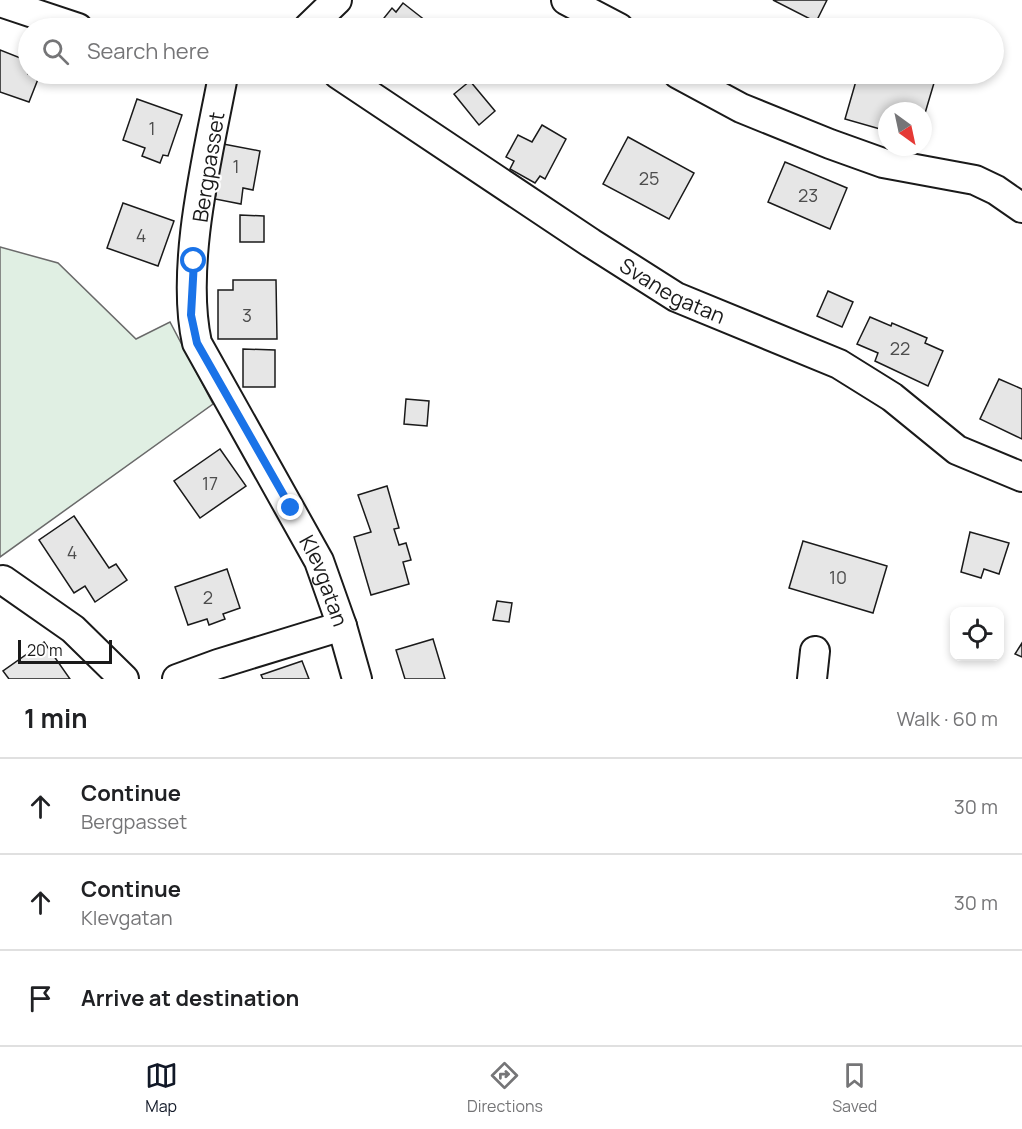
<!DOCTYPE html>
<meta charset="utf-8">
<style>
body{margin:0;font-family:Manrope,sans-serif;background:#f6f6f6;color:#202124}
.controls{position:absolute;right:18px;bottom:18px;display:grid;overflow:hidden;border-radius:12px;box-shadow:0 3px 9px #0003}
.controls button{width:54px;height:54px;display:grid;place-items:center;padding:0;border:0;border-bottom:2px solid #e0e0e0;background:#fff;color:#202124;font:30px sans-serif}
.compass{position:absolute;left:878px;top:102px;width:54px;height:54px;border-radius:50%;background:#fff;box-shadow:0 3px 9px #0003;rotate:147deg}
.scale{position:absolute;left:18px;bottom:15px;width:94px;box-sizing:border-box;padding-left:6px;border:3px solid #1a1a1a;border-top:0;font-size:16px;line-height:21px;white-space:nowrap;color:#1a1a1a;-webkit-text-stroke:4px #fff;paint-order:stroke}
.stop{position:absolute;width:18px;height:18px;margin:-14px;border:4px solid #1a73e8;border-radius:50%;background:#fff}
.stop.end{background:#1a73e8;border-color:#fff;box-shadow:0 2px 6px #0008}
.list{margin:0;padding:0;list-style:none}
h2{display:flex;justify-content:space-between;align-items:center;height:78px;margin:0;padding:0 24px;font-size:26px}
h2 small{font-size:20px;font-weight:400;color:#757577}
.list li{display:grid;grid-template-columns:39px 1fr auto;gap:18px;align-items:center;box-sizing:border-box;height:96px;padding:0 24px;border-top:2px solid #e0e0e0}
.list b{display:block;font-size:22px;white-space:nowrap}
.list p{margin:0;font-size:20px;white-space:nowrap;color:#757577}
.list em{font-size:20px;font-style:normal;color:#757577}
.icon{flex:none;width:33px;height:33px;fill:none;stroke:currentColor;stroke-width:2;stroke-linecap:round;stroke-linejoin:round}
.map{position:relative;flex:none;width:1022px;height:679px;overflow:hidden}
.search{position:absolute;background:#fff;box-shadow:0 3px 9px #0003;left:18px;right:18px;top:18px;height:66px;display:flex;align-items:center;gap:15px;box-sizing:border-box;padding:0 21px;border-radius:33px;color:#757577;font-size:22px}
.sheet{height:366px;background:#fff}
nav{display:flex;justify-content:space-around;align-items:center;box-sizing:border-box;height:84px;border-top:2px solid #e0e0e0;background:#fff;font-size:16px;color:#757577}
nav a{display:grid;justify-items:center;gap:3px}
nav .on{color:#111827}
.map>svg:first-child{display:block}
.green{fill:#e0efe3;stroke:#6a6a6a;stroke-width:1.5}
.building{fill:#e6e6e6;stroke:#1a1a1a;stroke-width:1.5}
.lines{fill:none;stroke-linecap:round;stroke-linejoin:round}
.minor-casing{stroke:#1a1a1a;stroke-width:32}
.minor{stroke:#fff;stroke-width:28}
.route{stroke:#1a73e8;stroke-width:8}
.labels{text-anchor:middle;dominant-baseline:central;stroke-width:4.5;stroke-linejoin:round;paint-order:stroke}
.number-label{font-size:18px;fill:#4d4d4d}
.street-label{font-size:21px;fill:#1a1a1a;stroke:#fff}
</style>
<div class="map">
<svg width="1022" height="679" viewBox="0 0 1022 679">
<rect width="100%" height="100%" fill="#fff"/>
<!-- green -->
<polygon class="green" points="0,247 58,263 136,339 170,322 213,404 0,557"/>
<!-- building -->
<g class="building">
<polygon points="773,0 827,0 816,22"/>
<polygon points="403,3 426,21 419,28 376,28 392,8 396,12"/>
<polygon points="0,50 28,61 28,74 40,74 29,102 0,92"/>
<polygon points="858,74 903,74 934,83 923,120 923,111 887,111 887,131 845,119"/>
<polygon points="470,81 495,111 479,125 454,94"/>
<polygon points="137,99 182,115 168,156 163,155 160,163 142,156 145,148 123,140"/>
<polygon points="542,125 566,139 545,179 540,176 535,183 510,169 514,161 506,157 518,135 532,142"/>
<polygon points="628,137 694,173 669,219 603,184"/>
<polygon points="218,143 260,151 253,190 243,188 241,204 215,199 218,183 211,182"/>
<polygon points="785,162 847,188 830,229 768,202"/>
<polygon points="123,203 174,221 158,266 107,248"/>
<polygon points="240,215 264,216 264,242 240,242"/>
<polygon points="233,280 276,280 277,339 218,339 218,290 233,290"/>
<polygon points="828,291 853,302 842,327 817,316"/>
<polygon points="870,317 891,326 892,323 927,338 925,343 943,351 928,386 875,361 878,353 857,344"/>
<polygon points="243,349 275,350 275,387 243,387"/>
<polygon points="999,379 1022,389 1022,439 980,419"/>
<polygon points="406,399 429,401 427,426 404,424"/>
<polygon points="220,449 246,486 200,518 174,481"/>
<polygon points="387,486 399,528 394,529 399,545 406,543 411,560 403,562 409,584 371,595 354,537 371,532 358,495"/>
<polygon points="74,516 109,568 116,564 127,580 95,602 85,586 74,593 39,540"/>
<polygon points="970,532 1009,543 999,574 984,569 981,578 961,572"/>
<polygon points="803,541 887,566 873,613 789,588"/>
<polygon points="227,569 240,608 223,614 225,619 209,625 207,619 188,625 175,587"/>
<polygon points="497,601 512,603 509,622 493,620"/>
<polygon points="433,639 445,679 405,679 396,650"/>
<polygon points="44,642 70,679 9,679 3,671"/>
<polygon points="1022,643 1022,657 1015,654"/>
<polygon points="302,661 309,679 263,679 261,675"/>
</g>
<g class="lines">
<!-- minor casing -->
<g class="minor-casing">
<g id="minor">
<polyline points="566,0 619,28"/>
<polyline points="0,2 78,28"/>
<polyline points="308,28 337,0"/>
<path id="s1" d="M 338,74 L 591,243 L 676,297 L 839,364 L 892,397 L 957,450 L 1022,477"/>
<polyline points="678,74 741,108 830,144 883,163 975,180 996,190 1022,208"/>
<path id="s2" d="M 223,76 C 208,155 180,266 197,343 L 319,561 L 342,626 L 357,679"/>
<polyline points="3,580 73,629 124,679"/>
<polyline points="177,679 218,664 342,626"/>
<polyline points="812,679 815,651"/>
</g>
</g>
<!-- minor -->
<use href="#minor" class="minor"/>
</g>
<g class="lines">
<!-- route -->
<polyline class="route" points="194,261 191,315 197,343 291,508"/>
</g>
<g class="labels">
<!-- number labels -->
<g class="number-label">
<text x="152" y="128">1</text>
<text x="236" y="166">1</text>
<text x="649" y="178">25</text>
<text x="808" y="195">23</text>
<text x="141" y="235">4</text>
<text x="247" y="315">3</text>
<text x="900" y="348">22</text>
<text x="210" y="483">17</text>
<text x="72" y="552">4</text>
<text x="838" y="577">10</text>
<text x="208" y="597">2</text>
</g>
<!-- street labels -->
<g class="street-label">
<text transform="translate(208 167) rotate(-81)">Bergpasset</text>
<text stroke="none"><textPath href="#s1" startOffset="399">Svanegatan</textPath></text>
<text stroke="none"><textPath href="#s2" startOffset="540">Klevgatan</textPath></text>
</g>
</g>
</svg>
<div class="controls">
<button><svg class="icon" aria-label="locate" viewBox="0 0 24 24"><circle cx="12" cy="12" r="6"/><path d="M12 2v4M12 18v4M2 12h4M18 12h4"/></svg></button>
</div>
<svg class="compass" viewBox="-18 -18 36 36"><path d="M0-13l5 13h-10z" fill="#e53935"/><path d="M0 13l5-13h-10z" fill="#757577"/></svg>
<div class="scale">20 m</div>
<div class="stop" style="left:194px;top:261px"></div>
<div class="stop end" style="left:291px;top:508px"></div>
<div class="search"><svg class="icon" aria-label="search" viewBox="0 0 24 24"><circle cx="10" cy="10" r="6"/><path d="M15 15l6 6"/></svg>Search here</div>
</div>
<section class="sheet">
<h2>1 min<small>Walk · 60 m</small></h2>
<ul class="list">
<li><svg class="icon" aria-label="ahead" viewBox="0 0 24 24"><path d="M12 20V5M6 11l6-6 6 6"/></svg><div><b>Continue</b><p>Bergpasset</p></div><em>30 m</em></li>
<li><svg class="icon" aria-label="ahead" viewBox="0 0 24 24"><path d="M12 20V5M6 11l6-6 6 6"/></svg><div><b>Continue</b><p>Klevgatan</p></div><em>30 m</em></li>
<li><svg class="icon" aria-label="arrive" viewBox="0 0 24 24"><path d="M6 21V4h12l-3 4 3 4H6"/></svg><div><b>Arrive at destination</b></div></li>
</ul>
</section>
<nav>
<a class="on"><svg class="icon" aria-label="map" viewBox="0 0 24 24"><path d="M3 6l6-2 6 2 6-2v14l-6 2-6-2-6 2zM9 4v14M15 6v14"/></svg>Map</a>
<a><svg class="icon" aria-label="directions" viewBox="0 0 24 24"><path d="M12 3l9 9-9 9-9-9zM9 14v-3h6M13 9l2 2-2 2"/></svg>Directions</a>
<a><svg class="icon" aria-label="saved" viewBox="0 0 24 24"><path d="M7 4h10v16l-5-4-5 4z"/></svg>Saved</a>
</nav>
